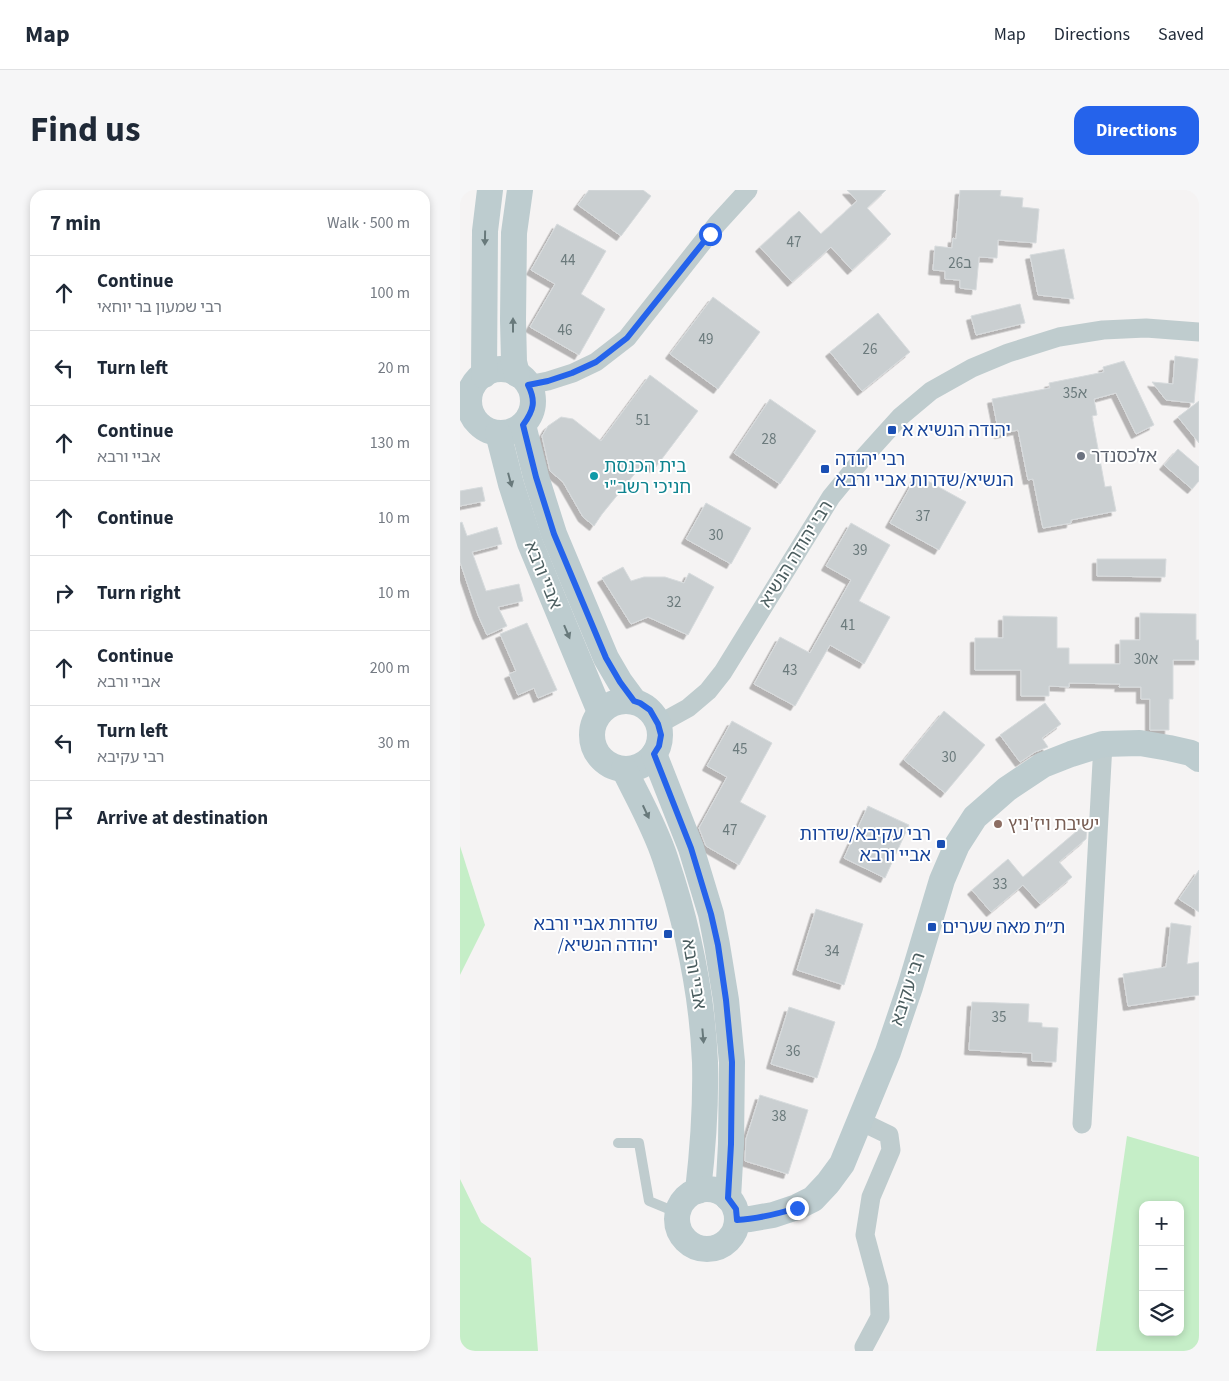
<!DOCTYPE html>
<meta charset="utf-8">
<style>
body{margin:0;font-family:"Source Sans 3","Noto Sans Hebrew",sans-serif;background:#f6f6f7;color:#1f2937}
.controls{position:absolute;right:15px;bottom:15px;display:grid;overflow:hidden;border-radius:10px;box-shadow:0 2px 8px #0003}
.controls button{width:45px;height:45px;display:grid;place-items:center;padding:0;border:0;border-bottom:1px solid #e0e1e3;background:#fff;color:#1f2937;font:25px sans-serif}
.stop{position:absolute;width:15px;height:15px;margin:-11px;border:4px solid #2563eb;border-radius:50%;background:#fff}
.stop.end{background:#2563eb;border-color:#fff;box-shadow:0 1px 5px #0008}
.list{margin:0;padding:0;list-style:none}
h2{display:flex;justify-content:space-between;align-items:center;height:65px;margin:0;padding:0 20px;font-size:21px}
h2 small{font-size:16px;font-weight:400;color:#747a83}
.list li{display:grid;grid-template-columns:32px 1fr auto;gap:15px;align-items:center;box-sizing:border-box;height:75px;padding:0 20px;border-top:1px solid #e0e1e3}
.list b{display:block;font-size:19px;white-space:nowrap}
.list p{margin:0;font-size:16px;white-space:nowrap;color:#747a83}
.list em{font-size:16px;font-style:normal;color:#747a83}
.icon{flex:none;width:28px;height:28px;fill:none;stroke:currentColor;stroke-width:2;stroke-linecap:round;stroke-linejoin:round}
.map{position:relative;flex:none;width:739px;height:1161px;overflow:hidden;border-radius:15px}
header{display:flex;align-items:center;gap:30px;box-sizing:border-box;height:70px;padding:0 25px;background:#fff;border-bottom:1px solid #e0e1e3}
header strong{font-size:24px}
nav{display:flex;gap:28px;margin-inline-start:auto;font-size:18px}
.intro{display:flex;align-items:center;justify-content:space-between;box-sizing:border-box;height:120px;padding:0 30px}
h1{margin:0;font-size:35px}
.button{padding:12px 22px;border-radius:15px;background:#2563eb;color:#fff;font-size:18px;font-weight:700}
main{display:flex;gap:30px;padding:0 30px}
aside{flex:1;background:#fff;border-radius:15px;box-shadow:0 2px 8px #0003}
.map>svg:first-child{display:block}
.green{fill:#c5eec7;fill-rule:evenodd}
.building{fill:#cacfd1;stroke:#d7dbdd;filter:url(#shadow)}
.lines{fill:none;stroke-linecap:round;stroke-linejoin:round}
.lane{stroke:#bfccce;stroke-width:10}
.street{stroke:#bfccce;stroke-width:19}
.secondary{stroke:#bdcccf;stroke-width:26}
.oneway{fill:#68797b}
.route{stroke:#2563eb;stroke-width:6}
.transit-dot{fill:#1a4fb4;stroke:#fff;stroke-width:2}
.worship-dot{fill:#6b7280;stroke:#fff;stroke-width:2}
.culture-dot{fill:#0f9aa8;stroke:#fff;stroke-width:2}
.education-dot{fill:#8d6e63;stroke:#fff;stroke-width:2}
.labels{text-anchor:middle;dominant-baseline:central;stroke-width:4;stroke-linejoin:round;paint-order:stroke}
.number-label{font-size:15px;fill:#6b7a7c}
.transit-label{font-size:18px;fill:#164399;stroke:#fff;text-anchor:start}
.worship-label{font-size:18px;fill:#5b616d;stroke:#fff;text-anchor:start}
.culture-label{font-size:18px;fill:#0d838f;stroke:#fff;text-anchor:start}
.street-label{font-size:18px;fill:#4b5d5f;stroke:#fff}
.education-label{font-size:18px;fill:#785e54;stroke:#fff;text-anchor:start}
</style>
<header>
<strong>Map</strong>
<nav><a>Map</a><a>Directions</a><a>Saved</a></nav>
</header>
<div class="intro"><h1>Find us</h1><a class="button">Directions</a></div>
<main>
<aside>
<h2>7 min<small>Walk · 500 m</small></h2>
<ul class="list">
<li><svg class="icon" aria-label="ahead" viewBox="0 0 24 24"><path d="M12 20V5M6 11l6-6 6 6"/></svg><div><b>Continue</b><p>רבי שמעון בר יוחאי</p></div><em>100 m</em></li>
<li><svg class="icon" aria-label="left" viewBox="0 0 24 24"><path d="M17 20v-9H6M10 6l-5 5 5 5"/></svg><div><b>Turn left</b></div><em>20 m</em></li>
<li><svg class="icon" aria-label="ahead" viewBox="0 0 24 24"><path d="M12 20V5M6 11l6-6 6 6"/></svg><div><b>Continue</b><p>אביי ורבא</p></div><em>130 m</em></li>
<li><svg class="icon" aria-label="ahead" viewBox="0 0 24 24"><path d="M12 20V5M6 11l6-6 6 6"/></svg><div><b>Continue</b></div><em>10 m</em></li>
<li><svg class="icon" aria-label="right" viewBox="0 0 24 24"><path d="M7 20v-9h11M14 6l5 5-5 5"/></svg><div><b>Turn right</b></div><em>10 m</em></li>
<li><svg class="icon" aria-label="ahead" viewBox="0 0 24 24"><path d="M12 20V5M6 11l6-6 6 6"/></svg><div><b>Continue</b><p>אביי ורבא</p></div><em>200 m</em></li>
<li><svg class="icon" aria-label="left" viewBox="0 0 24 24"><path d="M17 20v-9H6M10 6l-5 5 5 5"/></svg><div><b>Turn left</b><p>רבי עקיבא</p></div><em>30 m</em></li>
<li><svg class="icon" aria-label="arrive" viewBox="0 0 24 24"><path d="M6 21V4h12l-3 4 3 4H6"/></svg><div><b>Arrive at destination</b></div></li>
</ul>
</aside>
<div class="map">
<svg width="739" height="1161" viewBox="0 0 739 1161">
<defs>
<filter id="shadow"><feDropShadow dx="-4.5" dy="4.5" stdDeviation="0" flood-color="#0004"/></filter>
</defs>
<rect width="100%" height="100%" fill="#f5f3f3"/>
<!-- green -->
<g class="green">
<polygon points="0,656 25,735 0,785"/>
<path d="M 667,946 L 739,967 L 739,1161 L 636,1161 ZM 683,1015 L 720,1015 L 720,1142 L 683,1142 Z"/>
<polygon points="0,989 21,1032 71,1068 78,1161 0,1161"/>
</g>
<!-- building -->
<g class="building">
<polygon points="129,0 183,0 191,6 161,46 118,15"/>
<polygon points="387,0 426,0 407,18 431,44 392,80 371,57 332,92 300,57 339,21 361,44 397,11"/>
<polygon points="500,0 541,0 540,6 563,8 562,17 579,19 576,53 538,50 537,68 519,67 516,100 500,98 500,90 485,89 485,81 473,80 475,56 492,58 493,48 496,49"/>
<polygon points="97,34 146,61 121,104 145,119 119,165 70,137 95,94 71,80"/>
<polygon points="604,59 614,109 578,105 570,65"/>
<polygon points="253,107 300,142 258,199 210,164"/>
<polygon points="560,114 565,133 516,145 511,126"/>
<polygon points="418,123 450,162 402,201 370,162"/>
<polygon points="715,166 738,169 734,213 706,210 692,192 713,194"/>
<polygon points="664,171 694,235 676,244 656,203 634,209 637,225 632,226 645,297 651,296 656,321 611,330 611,333 583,338 573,289 568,290 558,240 539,244 532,209 590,198 589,193 644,182 643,177"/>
<polygon points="190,185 238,221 195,278 185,271 142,324 134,336 123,327 103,292 90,281 82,246 88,236 101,227 113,229 141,251"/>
<polygon points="310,209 356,241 320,294 274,263"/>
<polygon points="739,211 739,253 718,227"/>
<polygon points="718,259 739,277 739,291 732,299 704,275"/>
<polygon points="457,285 506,312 479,360 430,333"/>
<polygon points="22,297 25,311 0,316 0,301"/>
<polygon points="246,313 291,338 271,374 226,349"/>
<polygon points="2,332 7,346 37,337 42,354 12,362 26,401 59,394 63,411 38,417 47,436 27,445 18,425 0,372 0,333"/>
<polygon points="391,333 430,355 399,411 430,427 404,474 370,455 335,516 294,494 320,447 350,463 391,390 366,376"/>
<polygon points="637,369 706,369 705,387 637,386"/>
<polygon points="163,377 171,391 184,387 205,387 224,393 229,383 254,397 228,445 188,427 171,434 142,388"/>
<polygon points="680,423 736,424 736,450 739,450 739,470 713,470 713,509 709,509 709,540 690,540 690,509 681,509 681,497 659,497 660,494 609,493 609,497 589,496 589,506 561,506 561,480 515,480 515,448 543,448 543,426 597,427 597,458 609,458 609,474 660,474 660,450 680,450"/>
<polygon points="67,433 97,500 78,508 74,498 58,505 49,484 56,481 40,444"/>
<polygon points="585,513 601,534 582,548 588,557 575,562 560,572 540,545"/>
<polygon points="484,521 525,555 485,603 444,570"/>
<polygon points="272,531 312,553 280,612 306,626 279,675 246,656 239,638 267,587 247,576"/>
<polygon points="408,616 449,635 425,688 384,668"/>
<polygon points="624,635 627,639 626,649 599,672 612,687 580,714 563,695 531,722 512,700 548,669 563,687"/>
<polygon points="739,680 739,722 719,709"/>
<polygon points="356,719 403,734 384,795 337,780"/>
<polygon points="711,733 731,736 727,774 739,772 739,805 668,816 663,784 706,777"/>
<polygon points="512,812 569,814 568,832 582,833 582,837 598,838 596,872 572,871 572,863 509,860"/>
<polygon points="329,817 375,832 357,888 311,874"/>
<polygon points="300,905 348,920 328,984 285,971 286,949"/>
</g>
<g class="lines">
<!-- lane -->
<polyline class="lane" points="158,953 179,953 189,1011 218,1023"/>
<!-- street -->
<g class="street">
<polyline points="68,195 88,191 113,183 136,172 167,148 257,34 288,0"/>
<polyline points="199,534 228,518 248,501 263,482 371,307 403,268 421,248 440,227 471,201 512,178 548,163 599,147 643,140 686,138 739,142"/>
<polyline points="400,931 429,945 431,960 411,1007 405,1045 419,1097 420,1127 404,1157"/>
<polyline points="622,934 643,554"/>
</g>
<!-- secondary -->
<g class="secondary">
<circle cx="41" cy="211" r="32"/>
<polyline points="57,184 54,172 53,130 54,43 60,0"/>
<polyline points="24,185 25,41 30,0"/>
<polyline points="63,235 76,287 94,344 146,468 160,492 174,511"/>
<polyline points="38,243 51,294 70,353 140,522"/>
<circle cx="166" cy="545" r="34"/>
<polyline points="194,564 231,658 251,724 257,755 266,810 272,872 271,954 268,1008"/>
<path d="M 164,579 C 178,608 195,637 205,668 C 227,733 242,803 245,872 C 246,915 243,958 238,1001"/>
<circle cx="247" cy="1029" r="30"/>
<polyline points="277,1030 290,1029 313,1025 337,1017 353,1009 368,993 382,974 428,862 450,797 482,690 497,655 515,627 547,599 583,575 611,564 643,554 680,553 709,558 731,563 739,569"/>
</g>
</g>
<!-- one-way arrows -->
<defs><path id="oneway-solid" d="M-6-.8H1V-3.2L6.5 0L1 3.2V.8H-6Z" transform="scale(1.25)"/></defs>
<g class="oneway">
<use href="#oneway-solid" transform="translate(25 48) rotate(91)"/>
<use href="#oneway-solid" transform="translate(53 135) rotate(-90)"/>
<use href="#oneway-solid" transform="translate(50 290) rotate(75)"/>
<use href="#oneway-solid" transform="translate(107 442) rotate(67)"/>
<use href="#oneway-solid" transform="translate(186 622) rotate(65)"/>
<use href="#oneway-solid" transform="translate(243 846) rotate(85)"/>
</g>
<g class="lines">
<!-- route -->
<path class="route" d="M 250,44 L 167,148 L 136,172 L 112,183 L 88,191 L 68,195 C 76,211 74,220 63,235 L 76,287 L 94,344 L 146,468 L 160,492 L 174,511 L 180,513 L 190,520 L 198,534 L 201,545 L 199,556 L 194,564 L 231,658 L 251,724 L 258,755 L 266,810 L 272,872 L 271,954 L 268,1008 L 276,1019 L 277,1030 C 298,1029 317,1024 337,1018"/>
</g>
<!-- markers -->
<g class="transit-dot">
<rect x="427" y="235" width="10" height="10" rx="2.5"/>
<rect x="360" y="274" width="10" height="10" rx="2.5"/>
<rect x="476" y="649" width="10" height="10" rx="2.5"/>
<rect x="467" y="732" width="10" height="10" rx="2.5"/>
<rect x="203" y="739" width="10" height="10" rx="2.5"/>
</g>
<circle class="worship-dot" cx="621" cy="266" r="5"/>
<circle class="culture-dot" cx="134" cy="286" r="5"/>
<circle class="education-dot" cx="538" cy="634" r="5"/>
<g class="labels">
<!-- number labels -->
<g class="number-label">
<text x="334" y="52">47</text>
<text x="108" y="70">44</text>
<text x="500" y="73">26ב</text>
<text x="105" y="140">46</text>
<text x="246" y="149">49</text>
<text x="410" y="159">26</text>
<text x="615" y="203">35א</text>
<text x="183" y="230">51</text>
<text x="309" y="249">28</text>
<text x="463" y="326">37</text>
<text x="256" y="345">30</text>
<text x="400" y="360">39</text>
<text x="214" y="412">32</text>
<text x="388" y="435">41</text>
<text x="686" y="469">30א</text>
<text x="330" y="480">43</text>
<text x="280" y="559">45</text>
<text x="489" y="567">30</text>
<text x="270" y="640">47</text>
<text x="540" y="694">33</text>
<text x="372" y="761">34</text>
<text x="539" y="827">35</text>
<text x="333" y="861">36</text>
<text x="319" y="926">38</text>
</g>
<!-- transit labels -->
<g class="transit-label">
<text x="442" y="240">יהודה הנשיא א</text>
<text x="375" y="269">רבי יהודה<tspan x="375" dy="21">הנשיא/שדרות אביי ורבא</tspan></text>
<text x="471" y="644" text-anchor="end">רבי עקיבא/שדרות<tspan x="471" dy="21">אביי ורבא</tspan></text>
<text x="198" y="734" text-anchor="end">שדרות אביי ורבא<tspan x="198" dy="21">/יהודה הנשיא</tspan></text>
<text x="482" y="737">ת״ת מאה שערים</text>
</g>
<!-- worship labels -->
<g class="worship-label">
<text x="631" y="266">אלכסנדר</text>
</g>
<!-- culture labels -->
<g class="culture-label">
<text x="144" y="276">בית הכנסת<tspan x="144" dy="21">חניכי רשב"י</tspan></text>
</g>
<!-- street labels -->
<g class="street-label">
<text transform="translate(336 364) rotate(-58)">רבי יהודה הנשיא</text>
<text transform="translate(83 385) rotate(68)">אביי ורבא</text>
<text transform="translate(234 784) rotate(80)">אביי ורבא</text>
<text transform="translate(448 799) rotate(-72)">רבי עקיבא</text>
</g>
<!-- education labels -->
<g class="education-label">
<text x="548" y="634">ישיבת ויז'ניץ</text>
</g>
</g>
</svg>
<div class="controls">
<button>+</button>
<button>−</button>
<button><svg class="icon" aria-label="layers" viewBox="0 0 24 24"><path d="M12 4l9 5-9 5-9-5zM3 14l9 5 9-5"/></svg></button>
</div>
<div class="stop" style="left:250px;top:44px"></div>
<div class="stop end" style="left:337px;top:1018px"></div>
</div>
</main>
